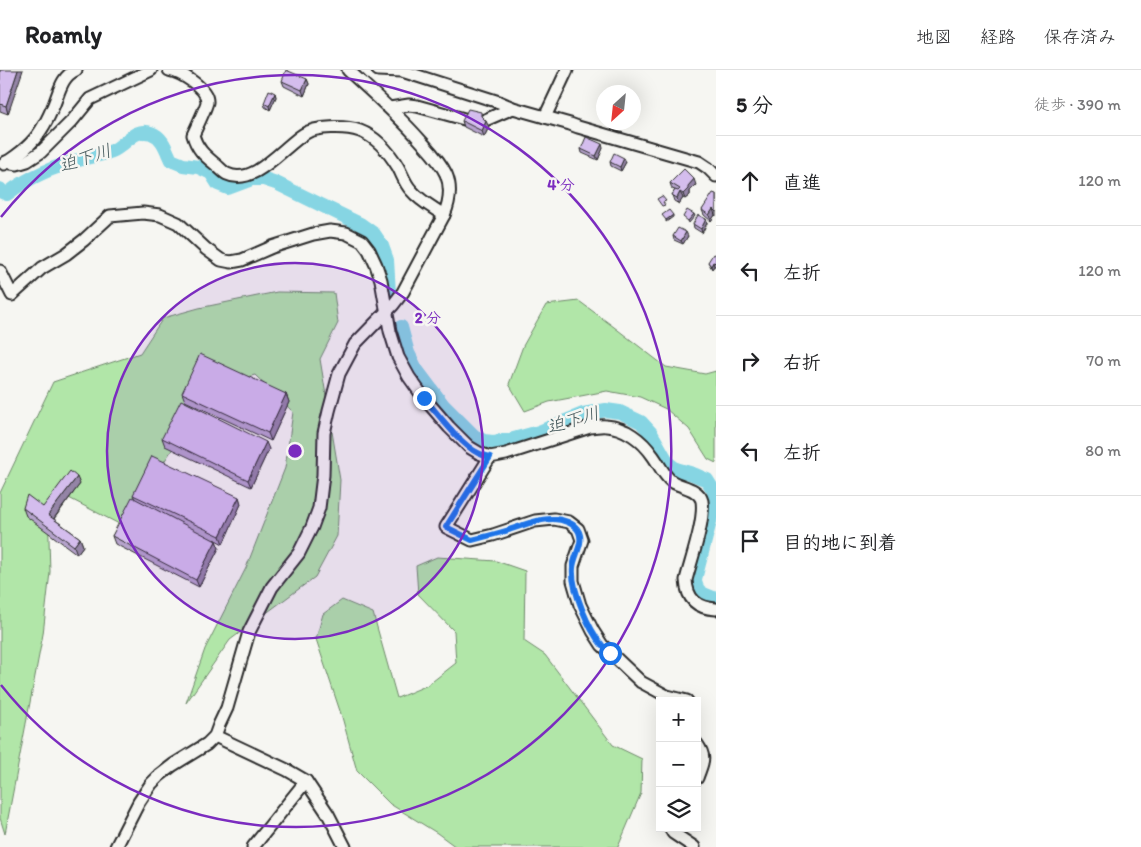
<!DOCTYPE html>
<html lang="ja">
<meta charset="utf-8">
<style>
body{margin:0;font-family:Itim,"Klee One",sans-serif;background:#f6f6f6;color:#202124}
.controls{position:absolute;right:15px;bottom:15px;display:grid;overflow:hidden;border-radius:0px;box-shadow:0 5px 20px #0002}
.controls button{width:45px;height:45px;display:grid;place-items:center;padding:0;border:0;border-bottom:1px solid #e0e0e0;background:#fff;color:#202124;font:25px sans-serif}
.compass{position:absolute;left:596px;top:15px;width:45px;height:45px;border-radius:50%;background:#fff;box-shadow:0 5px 20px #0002;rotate:207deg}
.stop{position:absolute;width:15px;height:15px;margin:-11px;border:4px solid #1a73e8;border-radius:50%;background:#fff}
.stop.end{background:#1a73e8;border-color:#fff;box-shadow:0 1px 5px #0008}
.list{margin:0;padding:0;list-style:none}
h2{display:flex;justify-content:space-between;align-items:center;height:65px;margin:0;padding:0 20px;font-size:21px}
h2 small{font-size:16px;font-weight:400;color:#757577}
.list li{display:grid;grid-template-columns:32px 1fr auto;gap:15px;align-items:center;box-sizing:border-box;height:90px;padding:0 20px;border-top:1px solid #e0e0e0}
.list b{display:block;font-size:19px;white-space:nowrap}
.list em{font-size:16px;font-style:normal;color:#757577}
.icon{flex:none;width:28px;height:28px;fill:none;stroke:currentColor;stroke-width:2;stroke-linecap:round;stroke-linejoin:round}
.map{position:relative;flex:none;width:716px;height:777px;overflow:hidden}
header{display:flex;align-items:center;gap:30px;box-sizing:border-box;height:70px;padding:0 25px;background:#fff;border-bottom:1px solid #e0e0e0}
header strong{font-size:24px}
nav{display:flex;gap:28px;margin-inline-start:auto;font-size:18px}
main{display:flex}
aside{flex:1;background:#fff}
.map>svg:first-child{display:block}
.green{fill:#b1e6a8;stroke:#6e886a}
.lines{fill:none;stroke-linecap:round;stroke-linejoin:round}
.river{stroke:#86d5e3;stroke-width:14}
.minor-casing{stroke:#2b2b2b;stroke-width:15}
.minor{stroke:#f6f6f2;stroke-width:11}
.wall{fill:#b6a3cc;stroke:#2b2b2b}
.shaded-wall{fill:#9484a6;stroke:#2b2b2b}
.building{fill:#d4bded;stroke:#2b2b2b}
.route{stroke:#1a73e8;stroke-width:6}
.ring{fill:none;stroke:#7b2cbf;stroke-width:2.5}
.labels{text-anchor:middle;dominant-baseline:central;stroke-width:5;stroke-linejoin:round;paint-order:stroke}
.water-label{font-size:18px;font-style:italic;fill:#425659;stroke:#f6f6f2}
.centre{fill:#7b2cbf;stroke:#f6f6f2;stroke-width:2.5}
.ring-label{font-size:15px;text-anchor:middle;font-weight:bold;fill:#7b2cbf;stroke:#f6f6f2;stroke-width:5;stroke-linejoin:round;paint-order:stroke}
</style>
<header>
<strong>Roamly</strong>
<nav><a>地図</a><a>経路</a><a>保存済み</a></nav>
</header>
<main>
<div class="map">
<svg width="716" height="777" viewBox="0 0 716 777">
<rect width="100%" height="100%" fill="#f6f6f2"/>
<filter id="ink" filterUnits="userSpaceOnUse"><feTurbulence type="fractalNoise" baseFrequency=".02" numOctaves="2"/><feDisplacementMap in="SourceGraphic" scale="10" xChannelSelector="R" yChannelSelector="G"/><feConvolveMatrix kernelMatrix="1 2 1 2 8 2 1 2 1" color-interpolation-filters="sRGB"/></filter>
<g filter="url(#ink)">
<!-- green -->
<g class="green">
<polygon points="277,222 334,223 338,253 320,289 340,410 337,466 315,507 230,570 186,633 205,579 246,498 285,398 293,342 255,305 210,317 179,369 143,424 125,457 65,426 48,436 50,502 43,564 5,764 0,748 0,423 53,312 140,283 163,248 199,238"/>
<polygon points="579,231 614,257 666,297 705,304 716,301 716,393 708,389 689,359 666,339 640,327 607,321 549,332 525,341 509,314 523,276 546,235"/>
<polygon points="437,487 496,491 525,501 524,571 545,585 613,675 642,689 641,723 618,777 456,777 437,763 390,734 357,701 342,647 316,569 323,544 342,530 373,543 397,628 428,615 456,593 454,561 418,524 416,496"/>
</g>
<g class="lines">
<!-- river -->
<g class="river">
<path d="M 0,119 L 2,122 L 7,124 C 30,106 54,97 82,89 C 92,86 102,85 112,81 C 125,76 134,57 151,63 C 163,67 166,80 171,90 L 183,95 L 198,97 L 211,103 L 218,114 L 228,118 L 252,109 L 264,109 L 276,113 L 360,154 L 374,164 L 382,176 L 387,190 L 389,223"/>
<path d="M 401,257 L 408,283 L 416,299 L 443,335 L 474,366 L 484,371 L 493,372 L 510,370 L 539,362 L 583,344 L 606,340 L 620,342 L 641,352 L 651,363 L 668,393 L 676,399 L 693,404 L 707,410 L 714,421 L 712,444 L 695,509 C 696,524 704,524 716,529"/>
</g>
<!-- minor casing -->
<g class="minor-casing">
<g id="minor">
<path d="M 169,0 C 180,2 208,18 207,32 C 206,38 196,58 193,65 C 197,79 204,85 215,94 C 219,97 223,102 227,104 C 254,117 284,76 304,64 C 316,56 346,56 360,61 C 376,67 389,82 398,97 C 402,104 405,114 411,120 C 420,131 432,137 444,145"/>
<polyline points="378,0 402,1 499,32 513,38 570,54 578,57 699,92 708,98 716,106"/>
<polyline points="390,38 409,35 417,36 475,52 483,51 513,38"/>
<polyline points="545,47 567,0"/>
<polyline points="6,92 17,94 27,91 41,82 72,51 90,29 151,0"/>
<path d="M 4,94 C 18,85 32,75 41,60 C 45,54 49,46 52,39 C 59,25 60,7 76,0"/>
<path d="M 0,201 L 12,225 L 42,198 L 66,184 L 84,170 L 110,146 L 143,143 L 160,145 L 178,153 L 206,179 L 221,190 L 231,192 L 242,190 L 272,177 L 313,164 L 330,161 L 346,163 L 362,171 L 369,180 L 376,195 L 381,210 L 390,261 L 398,287 L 409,307 L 424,328 L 449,357 L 469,377 L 479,383 L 490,387 L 506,384 L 590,357 C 595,357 601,355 606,356 C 625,357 642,370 653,386 C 659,394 663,404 671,411 C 680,417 699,418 702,431 C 705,451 691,490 686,510 C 687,529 697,538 716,539"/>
<polyline points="490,387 446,457 472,470 493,465 535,451 554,449 569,452 578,459 582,470 573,496 573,511 580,535 593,561 602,575 641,612 667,626 687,631"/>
<polyline points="215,666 287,700 306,711 328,744 345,777"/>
<path d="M 697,674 C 707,688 702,693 697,708"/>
<polyline points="670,758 673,763 694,777"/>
<path d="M 116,777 L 139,732 L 151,714 L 160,705 L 173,695 L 207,674 L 215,666 L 219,655 L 227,638 L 249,562 L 272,517 L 299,483 L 312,457 L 319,438 L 323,405 L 324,363 L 329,341 L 339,304 L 355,274 L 393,235 L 403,222 L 444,145 C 450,131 452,118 446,104 C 440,91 429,80 420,70 C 398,45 373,23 348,0"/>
<polyline points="253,777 306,711"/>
</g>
</g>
<!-- minor -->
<use href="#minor" class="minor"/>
</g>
<!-- wall -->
<g class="wall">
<polygon points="0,0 8,44 0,41"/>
<polygon points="307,9 309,14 304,26 284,16 282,11"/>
<polygon points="275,23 276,27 270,40 265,37 264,33"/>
<polygon points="483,48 489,57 484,67 464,57 462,51"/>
<polygon points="603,78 598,90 582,83 581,79"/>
<polygon points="610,92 626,92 621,101 611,96"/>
<polygon points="670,113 696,115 690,121 690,125 685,129 683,128 679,134 674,131 672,125 675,120 672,119"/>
<polygon points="716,124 716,146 715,145 711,151 704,145 702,140"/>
<polygon points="706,149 707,153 702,163 694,158 693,154"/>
<polygon points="673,166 688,166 683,174 674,170"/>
<polygon points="716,185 716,196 714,196 712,199 708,192"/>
<polygon points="182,323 286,324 289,332 271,371 185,331"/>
<polygon points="162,368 269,379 251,417 165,376"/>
<polygon points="80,414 54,449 80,468 83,476 77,484 26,446 23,438 43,437"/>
<polygon points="133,425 239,427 241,434 223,474 214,469 216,471 219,478 199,517 115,474 112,466 135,429"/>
</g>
<!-- shaded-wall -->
<g class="shaded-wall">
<polygon points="18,0 23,0 8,44 6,36"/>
<polygon points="307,9 309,14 304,26 302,20"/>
<polygon points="275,23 276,27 270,40 269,36"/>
<polygon points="486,51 489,57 484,67 482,61"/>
<polygon points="602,74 603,78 598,90 596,86"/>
<polygon points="624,88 626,92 621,101 620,97"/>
<polygon points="694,109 696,115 690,121 690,125 685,129 683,124 688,116"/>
<polygon points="680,122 683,128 679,134 677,128"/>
<polygon points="713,139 715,145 711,151 709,145"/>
<polygon points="694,144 695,146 689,153 688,151"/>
<polygon points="673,145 673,147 666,152 666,150"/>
<polygon points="706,149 707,153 702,163 701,159"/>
<polygon points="686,162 688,166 683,174 681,171"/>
<polygon points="713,192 714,196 712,199 711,196"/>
<polygon points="286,324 289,332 271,371 268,363"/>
<polygon points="266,372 269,379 251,417 248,410"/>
<polygon points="77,407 80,414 51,452 48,445"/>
<polygon points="239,427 241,434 223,474 220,466"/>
<polygon points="80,468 83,476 77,484 74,476"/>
<polygon points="216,471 219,478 199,517 196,510"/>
</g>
<!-- building -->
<g class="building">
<polygon points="0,0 18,0 6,36 0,34"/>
<polygon points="286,0 307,9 302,20 282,11"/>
<polygon points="269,20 275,23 269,36 264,33"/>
<polygon points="468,39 481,42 481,46 486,51 482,61 462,51"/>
<polygon points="586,67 602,74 596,86 581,79"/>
<polygon points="614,83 624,88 620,97 610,92"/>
<polygon points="684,99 694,109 688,116 688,119 683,124 680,122 677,128 672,125 675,120 678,121 680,119 670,113"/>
<polygon points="713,123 716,124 716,142 713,139 709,145 702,140"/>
<polygon points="662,126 666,131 663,132 665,135 662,136 657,129"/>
<polygon points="669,140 673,145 666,150 662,145"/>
<polygon points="687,140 694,144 688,151 683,147"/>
<polygon points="698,145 706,149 701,159 693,154"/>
<polygon points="678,158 686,162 681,171 673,166"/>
<polygon points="713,184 716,185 716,193 713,192 711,196 708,192"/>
<polygon points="200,284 286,324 268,363 182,323"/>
<polygon points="181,330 266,372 248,410 162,368"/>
<polygon points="152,386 239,427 220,466 133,425"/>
<polygon points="70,401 77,407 48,445 80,468 74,476 23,438 27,425 43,437"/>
<polygon points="132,427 216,471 196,510 112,466"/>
</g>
</g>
<g class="lines" filter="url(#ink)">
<!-- route -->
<path class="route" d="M 424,328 C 438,344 460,374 478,383 C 482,385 486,386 490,387 L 446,457 L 472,470 C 484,467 496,464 509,460 C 523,455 538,449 553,449 C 562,449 575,453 579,462 C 584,474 574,485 573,498 C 571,519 589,560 602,575 C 605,578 608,580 610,583"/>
</g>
<!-- distance rings -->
<circle cx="295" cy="381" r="188" fill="#7b2cbf" fill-opacity=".12"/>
<g class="ring">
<circle cx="295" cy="381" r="188"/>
<path d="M1 147A376 376 0 1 1 1 615"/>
</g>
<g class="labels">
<!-- water labels -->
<g class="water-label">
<text transform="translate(85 88) rotate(-18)">迫下川</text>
<text transform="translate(573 350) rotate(-16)">迫下川</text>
</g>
</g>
<circle cx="295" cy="381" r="8" class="centre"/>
<g class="ring-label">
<text x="561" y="120">4 分</text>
<text x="428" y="253">2 分</text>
</g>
</svg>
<div class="controls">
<button>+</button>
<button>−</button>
<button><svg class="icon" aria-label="layers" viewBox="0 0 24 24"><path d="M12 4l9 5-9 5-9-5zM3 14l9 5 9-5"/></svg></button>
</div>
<svg class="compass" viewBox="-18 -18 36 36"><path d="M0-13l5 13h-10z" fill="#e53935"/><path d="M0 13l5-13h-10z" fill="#757577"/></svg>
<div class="stop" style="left:610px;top:583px"></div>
<div class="stop end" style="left:424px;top:328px"></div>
</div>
<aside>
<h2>5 分<small>徒歩 · 390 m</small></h2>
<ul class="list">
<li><svg class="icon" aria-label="ahead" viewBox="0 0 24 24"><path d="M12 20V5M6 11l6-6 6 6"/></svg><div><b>直進</b></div><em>120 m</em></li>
<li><svg class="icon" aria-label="left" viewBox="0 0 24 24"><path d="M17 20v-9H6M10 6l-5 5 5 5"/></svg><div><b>左折</b></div><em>120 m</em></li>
<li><svg class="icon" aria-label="right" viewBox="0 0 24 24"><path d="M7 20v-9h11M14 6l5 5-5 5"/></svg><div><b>右折</b></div><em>70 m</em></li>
<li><svg class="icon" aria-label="left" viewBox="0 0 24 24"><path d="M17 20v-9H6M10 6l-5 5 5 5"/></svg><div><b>左折</b></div><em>80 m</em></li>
<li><svg class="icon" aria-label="arrive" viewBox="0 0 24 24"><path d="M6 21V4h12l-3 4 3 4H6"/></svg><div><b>目的地に到着</b></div></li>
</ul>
</aside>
</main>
